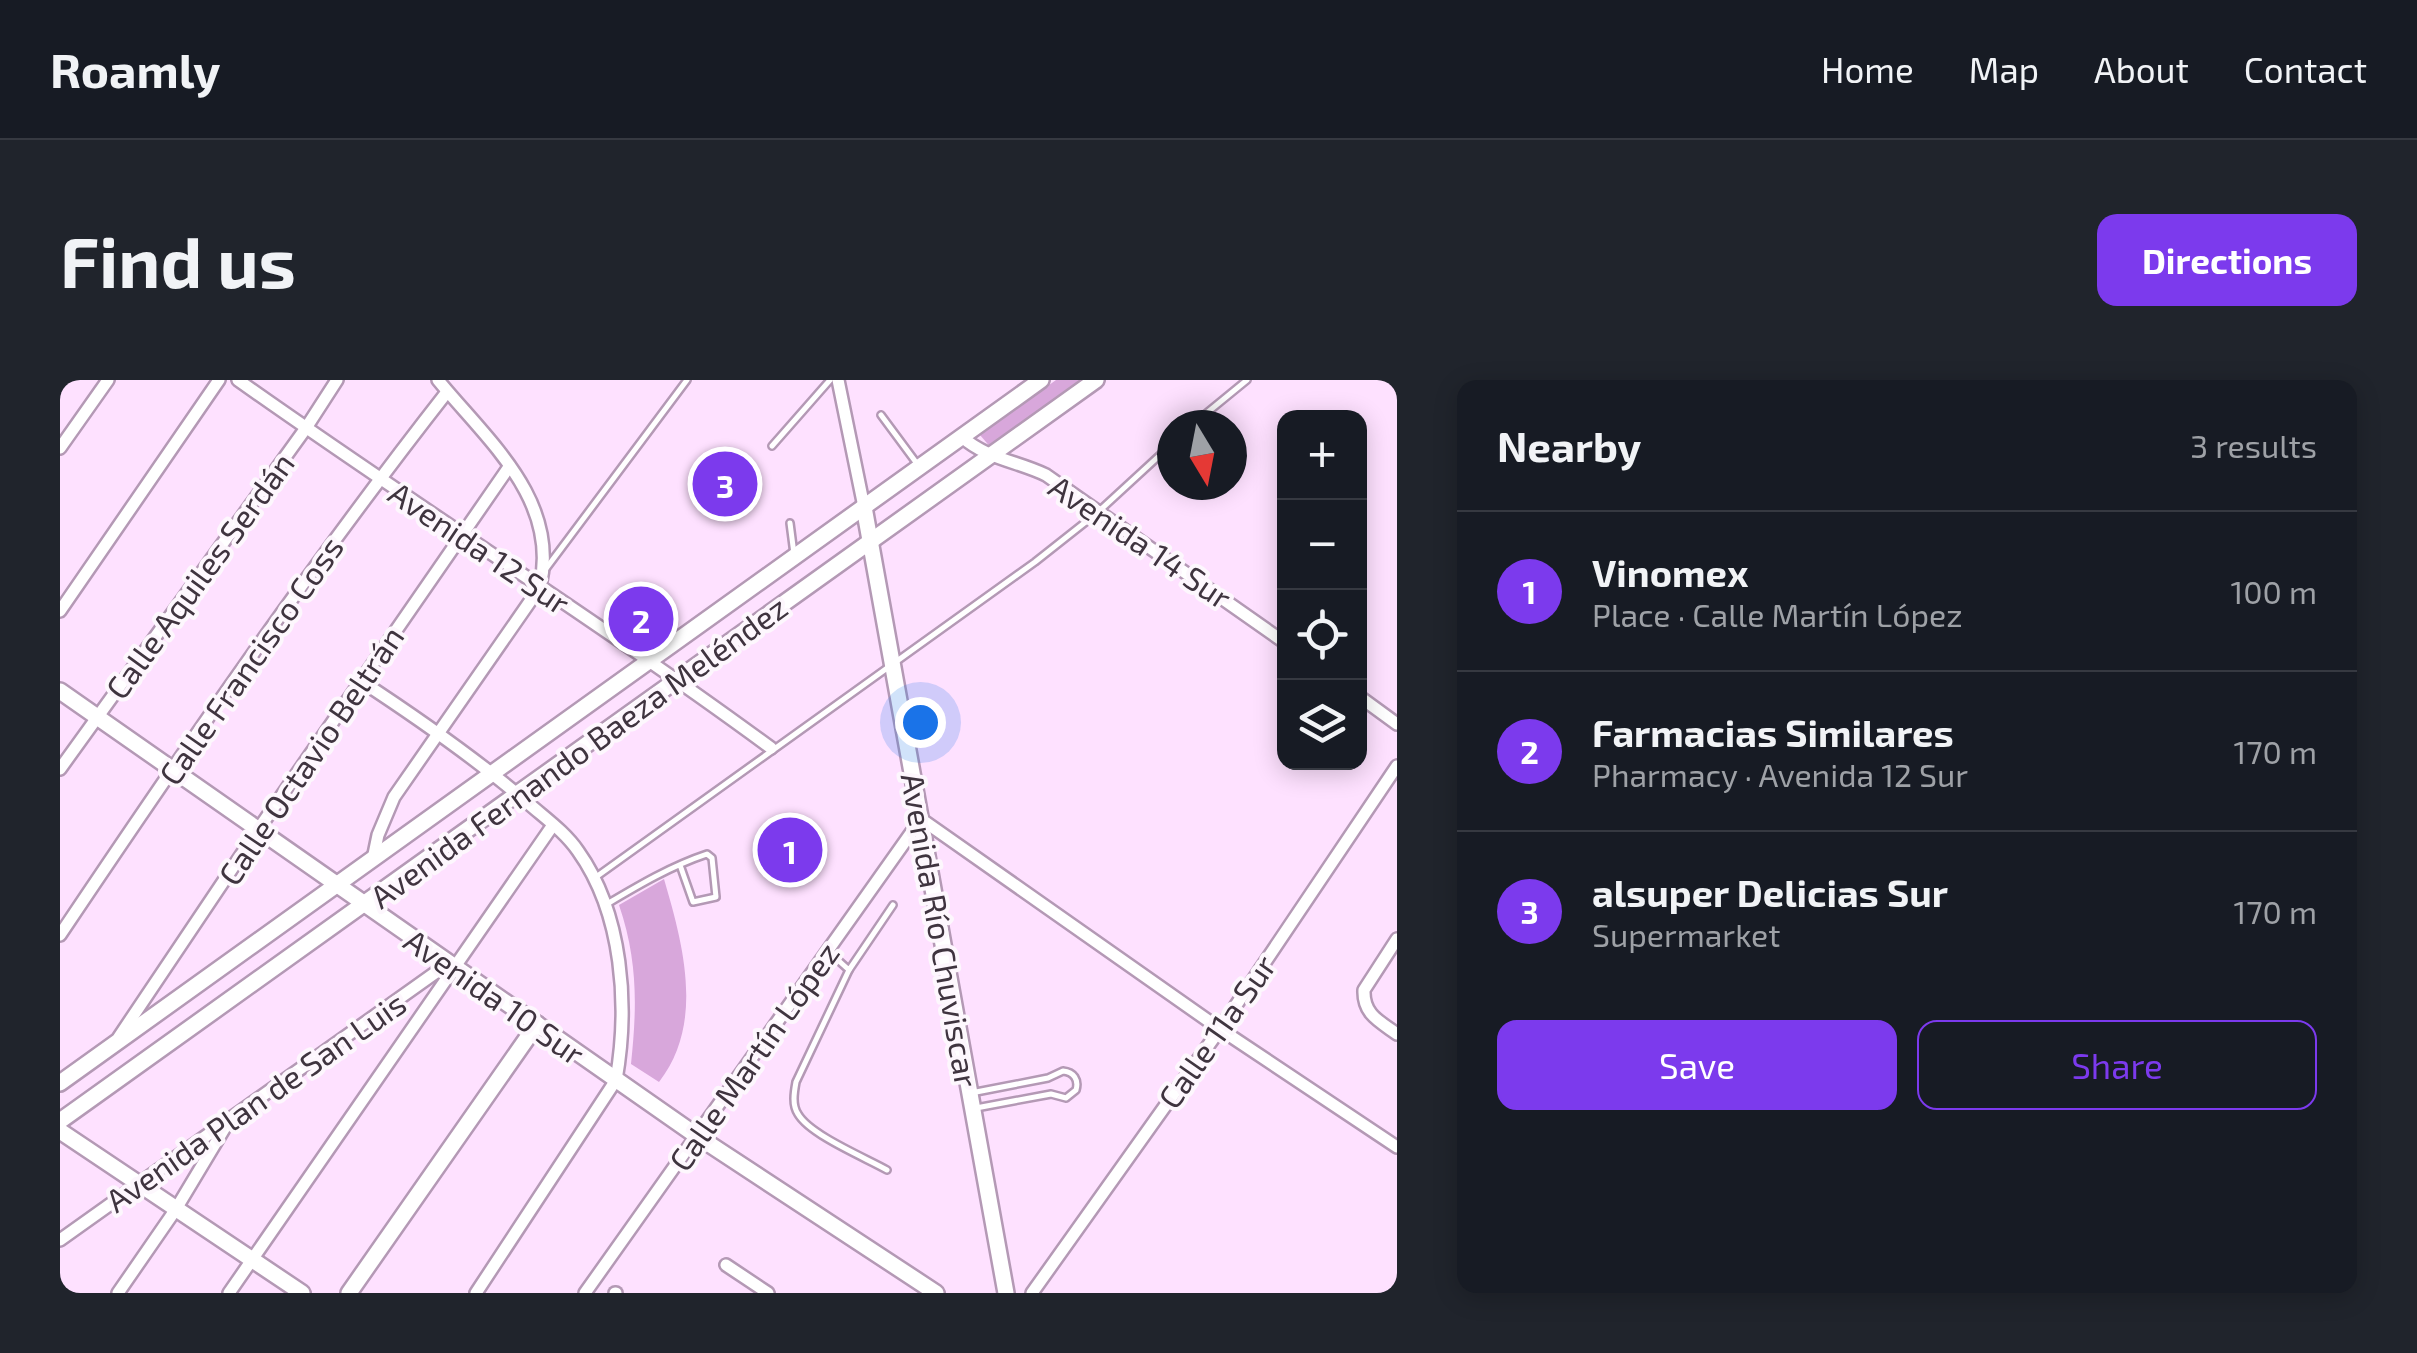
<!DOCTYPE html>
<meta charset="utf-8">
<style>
body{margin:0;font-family:"Exo 2",sans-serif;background:#20242c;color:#f1f3f6}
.controls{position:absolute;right:30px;top:30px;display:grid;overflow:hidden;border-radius:20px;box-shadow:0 5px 25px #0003}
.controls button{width:90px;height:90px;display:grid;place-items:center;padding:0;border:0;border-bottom:2px solid #363941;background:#171b24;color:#f1f3f6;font:50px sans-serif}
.compass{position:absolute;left:1097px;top:30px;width:90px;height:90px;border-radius:50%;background:#171b24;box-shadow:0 5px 25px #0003;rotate:170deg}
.you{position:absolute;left:860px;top:342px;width:35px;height:35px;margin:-25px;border:8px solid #fff;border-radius:50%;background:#1a73e8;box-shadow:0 0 0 15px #1a73e833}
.badge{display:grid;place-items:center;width:65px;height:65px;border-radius:50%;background:#7c3aed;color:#fff;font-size:32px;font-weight:700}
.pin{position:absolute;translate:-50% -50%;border:5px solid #fff;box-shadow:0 2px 10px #0006}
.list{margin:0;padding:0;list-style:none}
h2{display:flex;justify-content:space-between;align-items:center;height:130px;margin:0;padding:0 40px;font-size:42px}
h2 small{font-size:32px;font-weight:400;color:#9ea1a6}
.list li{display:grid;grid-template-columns:65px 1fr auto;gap:30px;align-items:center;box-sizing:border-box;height:160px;padding:0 40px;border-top:2px solid #363941}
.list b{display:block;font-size:38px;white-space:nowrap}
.list p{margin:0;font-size:32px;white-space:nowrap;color:#9ea1a6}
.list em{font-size:32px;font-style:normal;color:#9ea1a6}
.actions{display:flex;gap:20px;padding:30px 40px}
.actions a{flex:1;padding:22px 0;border:2px solid #7c3aed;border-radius:20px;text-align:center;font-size:35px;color:#7c3aed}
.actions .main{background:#7c3aed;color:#fff}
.icon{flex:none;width:55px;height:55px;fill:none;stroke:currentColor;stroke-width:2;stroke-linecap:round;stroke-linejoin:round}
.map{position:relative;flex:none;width:1337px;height:913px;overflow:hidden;border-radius:20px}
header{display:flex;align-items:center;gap:60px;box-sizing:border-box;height:140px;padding:0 50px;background:#171b24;border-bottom:2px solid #363941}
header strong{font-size:48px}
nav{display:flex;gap:55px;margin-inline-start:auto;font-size:35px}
.intro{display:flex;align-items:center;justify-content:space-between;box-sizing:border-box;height:240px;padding:0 60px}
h1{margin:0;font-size:70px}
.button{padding:25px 45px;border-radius:20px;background:#7c3aed;color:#fff;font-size:35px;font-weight:700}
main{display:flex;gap:60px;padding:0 60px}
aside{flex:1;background:#171b24;border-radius:20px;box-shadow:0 5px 25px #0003}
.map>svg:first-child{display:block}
.green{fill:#d8a7db}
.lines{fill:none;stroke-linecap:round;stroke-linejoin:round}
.lane-casing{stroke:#b499b5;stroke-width:10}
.street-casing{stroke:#b499b5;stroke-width:16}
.secondary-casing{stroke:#b499b5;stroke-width:20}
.lane{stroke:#fff;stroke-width:5}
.street{stroke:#fff;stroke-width:11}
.secondary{stroke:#fff;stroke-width:15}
.labels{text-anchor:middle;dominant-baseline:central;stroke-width:8;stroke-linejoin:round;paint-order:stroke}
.street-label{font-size:32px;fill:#3f343f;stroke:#fdf7fd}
</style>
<header>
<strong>Roamly</strong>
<nav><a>Home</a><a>Map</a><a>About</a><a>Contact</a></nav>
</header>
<div class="intro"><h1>Find us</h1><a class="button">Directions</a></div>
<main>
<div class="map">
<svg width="1337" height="913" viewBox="0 0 1337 913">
<rect width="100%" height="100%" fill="#fee1ff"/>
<!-- green -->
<g class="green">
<polygon points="996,0 1023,0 932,69 920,55"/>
<path d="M 604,499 C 623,564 645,643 599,702 L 571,684 C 577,627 578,581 559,525 Z"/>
</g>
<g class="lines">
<!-- lane casing -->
<g class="lane-casing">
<g id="lane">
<polyline points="821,35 858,85"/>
<polyline points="1132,45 1187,0"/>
<polyline points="712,66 770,0"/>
<polyline points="730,143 734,174"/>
<polyline points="485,190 627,0"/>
<polyline points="536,497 975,182 1037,133 1112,64"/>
<path d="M 547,524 C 579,505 611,486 647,474 L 652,478 L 656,517 L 633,522 L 620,485"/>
<polyline points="769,572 789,590 833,525"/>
<path d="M 789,590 L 736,702 C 734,713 732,725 738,734 C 750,755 806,778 827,790"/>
<path d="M 911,713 L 988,698 L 1003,691 C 1014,692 1019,700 1016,710 L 1006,718 L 991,714 L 916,728"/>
</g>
</g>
<!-- street casing -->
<g class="street-casing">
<g id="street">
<path d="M 178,0 C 354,125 537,240 711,368"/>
<polyline points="778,0 804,127"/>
<path d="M 902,57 C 927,79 957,81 986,95 L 1224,262"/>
<polyline points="0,68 48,0"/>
<polyline points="0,231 159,0"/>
<path d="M 301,301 C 359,339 415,378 468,423 C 485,438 505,452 518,471 C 563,534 569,626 556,700 L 416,913"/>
<polyline points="1300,317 1337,344"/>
<polyline points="0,389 246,48 277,0"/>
<path d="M 313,479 L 318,455 L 334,417 L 480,207 C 500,120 428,61 378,0"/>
<path d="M 0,555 C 124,370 250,187 387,12"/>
<path d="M 1337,559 L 1304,610 C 1303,634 1319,641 1337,654"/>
<polyline points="59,657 198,450 449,87"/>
<polyline points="0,860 389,583"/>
<polyline points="666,885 708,913"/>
<polyline points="58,913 116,829 167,744"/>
<polyline points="169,913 493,445"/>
<polyline points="525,913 861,439 1160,649 1337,767"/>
<polyline points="555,913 556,913"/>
<polyline points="972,913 1160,649 1337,386"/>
</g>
</g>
<!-- secondary casing -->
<g class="secondary-casing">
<g id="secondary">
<polyline points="804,127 946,913"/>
<polyline points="0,311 637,756 876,913"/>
<polyline points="0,703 981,0"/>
<polyline points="0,741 1036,0"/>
<polyline points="0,751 242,913"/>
<polyline points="289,913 477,644"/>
</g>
</g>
<!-- lane -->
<use href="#lane" class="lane"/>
<!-- street -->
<use href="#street" class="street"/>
<!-- secondary -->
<use href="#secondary" class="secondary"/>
</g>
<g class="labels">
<!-- street labels -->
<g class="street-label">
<text transform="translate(1081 161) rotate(34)">Avenida 14 Sur</text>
<text transform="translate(420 167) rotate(34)">Avenida 12 Sur</text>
<text transform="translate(139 195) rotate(-54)">Calle Aquiles Serdán</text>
<text transform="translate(190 280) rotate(-55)">Calle Francisco Coss</text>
<text transform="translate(518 371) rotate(-36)">Avenida Fernando Baeza Meléndez</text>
<text transform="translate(250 375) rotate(-56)">Calle Octavio Beltrán</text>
<text transform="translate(881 550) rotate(80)">Avenida Río Chuviscar</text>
<text transform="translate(435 616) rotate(35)">Avenida 10 Sur</text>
<text transform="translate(1156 651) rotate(-55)">Calle 11a Sur</text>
<text transform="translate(693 676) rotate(-55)">Calle Martín López</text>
<text transform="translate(195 721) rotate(-35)">Avenida Plan de San Luis</text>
</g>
</g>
</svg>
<div class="controls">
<button>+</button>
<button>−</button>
<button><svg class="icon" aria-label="locate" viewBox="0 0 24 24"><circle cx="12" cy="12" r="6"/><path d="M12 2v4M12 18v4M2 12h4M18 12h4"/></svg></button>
<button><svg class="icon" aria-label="layers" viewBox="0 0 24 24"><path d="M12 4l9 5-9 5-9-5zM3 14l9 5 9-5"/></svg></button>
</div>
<svg class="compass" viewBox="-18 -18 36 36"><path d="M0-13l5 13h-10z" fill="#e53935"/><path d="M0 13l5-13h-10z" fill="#9ea1a6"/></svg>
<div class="you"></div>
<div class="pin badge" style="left:730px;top:470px">1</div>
<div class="pin badge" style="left:581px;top:239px">2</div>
<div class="pin badge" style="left:665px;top:104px">3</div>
</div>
<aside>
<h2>Nearby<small>3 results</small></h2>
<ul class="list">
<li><span class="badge">1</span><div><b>Vinomex</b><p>Place · Calle Martín López</p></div><em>100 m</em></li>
<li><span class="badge">2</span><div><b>Farmacias Similares</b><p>Pharmacy · Avenida 12 Sur</p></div><em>170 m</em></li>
<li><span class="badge">3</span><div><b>alsuper Delicias Sur</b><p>Supermarket</p></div><em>170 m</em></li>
</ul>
<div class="actions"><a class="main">Save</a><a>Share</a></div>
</aside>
</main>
